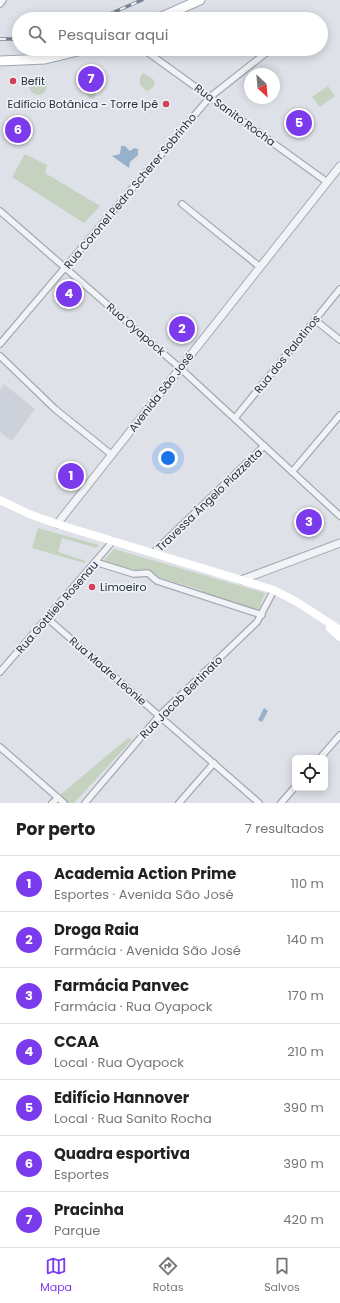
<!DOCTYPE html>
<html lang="pt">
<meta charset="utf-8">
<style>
body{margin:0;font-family:Poppins,sans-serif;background:#f2f2f2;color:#222}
.controls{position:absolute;right:12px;bottom:12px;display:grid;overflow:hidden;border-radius:6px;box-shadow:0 2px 10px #0003}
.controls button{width:36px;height:36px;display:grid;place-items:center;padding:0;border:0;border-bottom:1px solid #e0e0e0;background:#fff;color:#222;font:20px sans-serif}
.compass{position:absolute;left:244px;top:68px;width:36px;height:36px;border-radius:50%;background:#fff;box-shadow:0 2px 10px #0003;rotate:154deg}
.you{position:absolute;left:168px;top:458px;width:14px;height:14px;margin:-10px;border:3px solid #fff;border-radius:50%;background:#1a73e8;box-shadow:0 0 0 6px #1a73e833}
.badge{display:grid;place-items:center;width:26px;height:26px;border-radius:50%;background:#7c3aed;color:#fff;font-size:13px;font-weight:700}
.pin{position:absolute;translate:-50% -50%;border:2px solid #fff;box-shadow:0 1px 4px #0006}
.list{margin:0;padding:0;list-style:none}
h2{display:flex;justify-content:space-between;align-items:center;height:52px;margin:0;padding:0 16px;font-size:17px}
h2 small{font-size:13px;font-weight:400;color:#767676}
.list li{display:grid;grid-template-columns:26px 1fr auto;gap:12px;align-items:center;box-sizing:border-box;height:56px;padding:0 16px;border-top:1px solid #e0e0e0}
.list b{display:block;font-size:15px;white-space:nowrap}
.list p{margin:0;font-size:13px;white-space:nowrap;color:#767676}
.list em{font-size:13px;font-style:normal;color:#767676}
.icon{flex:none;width:22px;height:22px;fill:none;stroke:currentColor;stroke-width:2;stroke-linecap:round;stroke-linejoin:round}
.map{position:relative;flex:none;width:340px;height:803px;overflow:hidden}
.search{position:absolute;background:#fff;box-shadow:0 2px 10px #0003;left:12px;right:12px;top:12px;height:44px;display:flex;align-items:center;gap:10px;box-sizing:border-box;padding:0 14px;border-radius:22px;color:#767676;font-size:15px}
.sheet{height:444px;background:#fff}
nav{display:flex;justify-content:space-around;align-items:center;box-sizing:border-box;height:56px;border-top:1px solid #e0e0e0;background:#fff;font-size:11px;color:#767676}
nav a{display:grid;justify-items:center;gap:2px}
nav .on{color:#7c3aed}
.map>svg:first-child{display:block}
.built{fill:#ccd1da}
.green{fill:#c4d2bf}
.water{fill:#98b1ca}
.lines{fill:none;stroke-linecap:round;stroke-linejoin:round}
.minor-casing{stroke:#a3a9b2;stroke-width:8}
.tertiary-casing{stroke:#a3a9b2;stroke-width:9}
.primary-casing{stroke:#9da7b4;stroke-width:11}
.minor{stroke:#f1f3f6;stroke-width:5.5}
.tertiary{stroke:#f1f3f6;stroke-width:7}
.secondary{stroke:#fff;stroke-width:8}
.primary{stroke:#fff;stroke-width:9}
.rail-casing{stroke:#778292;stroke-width:3.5}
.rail{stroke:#eef1f6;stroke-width:2;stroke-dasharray:6;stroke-linecap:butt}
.poi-dot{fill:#d23f57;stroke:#eef1f6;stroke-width:1.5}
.labels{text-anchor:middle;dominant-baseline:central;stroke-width:3.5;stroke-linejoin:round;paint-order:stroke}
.poi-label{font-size:11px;fill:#273040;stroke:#eef1f6;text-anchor:start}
.street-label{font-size:11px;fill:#273040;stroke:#eef1f6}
</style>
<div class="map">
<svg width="340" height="803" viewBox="0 0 340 803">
<rect width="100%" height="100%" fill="#dee2e8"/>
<!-- built -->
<polygon class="built" points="4,384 35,409 12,441 0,432 0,390"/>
<!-- green -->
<g class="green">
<path d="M 90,68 L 95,71 C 97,81 100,90 93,99 L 89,98 L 86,92 L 84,70 Z"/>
<path d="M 143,73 L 154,80 L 154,86 L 148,91 C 139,87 137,80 143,73 Z"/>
<circle cx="38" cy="86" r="9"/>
<polygon points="328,86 335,96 320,107 312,97"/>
<polygon points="29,122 31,136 8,139 6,125"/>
<polygon points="25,154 47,165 45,173 100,206 84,223 12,177"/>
<polygon points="38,528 99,545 96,548 62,538 58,552 86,561 84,563 32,548"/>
<polygon points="114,549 265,593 258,611 207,595 201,590 158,577 150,570 135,572 103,561"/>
<polygon points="128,738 132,740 74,803 67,803 59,796"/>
</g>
<!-- water -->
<g class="water">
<polygon points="121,146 125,146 130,151 134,148 138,149 138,155 130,162 129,168 112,156 120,154"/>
<polygon points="264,708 268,711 262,722 258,720"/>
</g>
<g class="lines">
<!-- minor casing -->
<g class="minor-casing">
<g id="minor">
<polyline points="0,4 3,0"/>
<polyline points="143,49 327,182"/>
<polyline points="182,204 260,267"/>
<polyline points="0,211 180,368 340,516"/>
<polyline points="315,320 340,340"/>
<polyline points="0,344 210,97 271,49"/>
<polyline points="0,356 55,409 112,455"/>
<polyline points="235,418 340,289"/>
<polyline points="292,472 340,415"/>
<polyline points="153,553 264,446"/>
<polyline points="95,562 134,574 148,573 157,581 262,615"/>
<polyline points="47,618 259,803"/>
<polyline points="0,672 113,541"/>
<polyline points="0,747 64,803"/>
<polyline points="320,758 340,735"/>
<polyline points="52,803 58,798"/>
<polyline points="85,803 159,716 257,622 274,590"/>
<polyline points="179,803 214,763"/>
<polyline points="281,803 295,787"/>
</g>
</g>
<!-- tertiary casing -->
<g class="tertiary-casing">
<g id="tertiary">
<polyline points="57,524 340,166"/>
<polyline points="241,580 340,543"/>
</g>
</g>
<!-- primary casing -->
<g class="primary-casing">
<g id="primary">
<polyline points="157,19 200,0"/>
<polyline points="0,61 45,59 86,49"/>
</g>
</g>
<!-- minor -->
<use href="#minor" class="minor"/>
<!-- tertiary -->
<use href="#tertiary" class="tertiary"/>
<!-- secondary -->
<g class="secondary">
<polyline points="0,500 29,514 57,524 274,590 297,602 340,630"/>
<polyline points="330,628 340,637"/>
</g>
<!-- primary -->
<use href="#primary" class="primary"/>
<!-- rail casing -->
<g class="rail-casing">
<g id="rail">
<polyline points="98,19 142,0"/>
<polyline points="0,39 19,39"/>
</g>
</g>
<!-- rail -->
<use href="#rail" class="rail"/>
</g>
<!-- markers -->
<g class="poi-dot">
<circle cx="13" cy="81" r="4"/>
<circle cx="166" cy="104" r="4"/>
<circle cx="92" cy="587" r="4"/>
</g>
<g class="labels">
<!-- poi labels -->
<g class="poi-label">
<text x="21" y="81">Befit</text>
<text x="158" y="104" text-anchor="end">Edifício Botânica - Torre Ipê</text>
<text x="100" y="587">Limoeiro</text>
</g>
<!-- street labels -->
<g class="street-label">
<text transform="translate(235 115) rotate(36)">Rua Sanito Rocha</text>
<text transform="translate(130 191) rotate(-50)">Rua Coronel Pedro Scherer Sobrinho</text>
<text transform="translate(136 329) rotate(41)">Rua Oyapock</text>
<text transform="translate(287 354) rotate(-51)">Rua dos Palotinos</text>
<text transform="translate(161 392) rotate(-52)">Avenida São José</text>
<text transform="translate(209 500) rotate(-44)">Travessa Ângelo Piazzetta</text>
<text transform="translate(57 607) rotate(-49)">Rua Gottlieb Rosenau</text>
<text transform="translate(108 671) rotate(41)">Rua Madre Leonie</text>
<text transform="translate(181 697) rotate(-45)">Rua Jacob Bertinato</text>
</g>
</g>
</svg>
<div class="controls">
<button><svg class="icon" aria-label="locate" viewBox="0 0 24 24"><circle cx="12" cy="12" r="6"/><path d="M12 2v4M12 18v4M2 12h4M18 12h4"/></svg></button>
</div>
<svg class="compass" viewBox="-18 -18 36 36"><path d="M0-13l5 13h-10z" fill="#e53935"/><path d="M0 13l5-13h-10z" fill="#767676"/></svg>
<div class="you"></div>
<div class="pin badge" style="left:71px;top:476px">1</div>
<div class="pin badge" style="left:182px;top:329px">2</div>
<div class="pin badge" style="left:309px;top:522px">3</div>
<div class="pin badge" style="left:69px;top:294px">4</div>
<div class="pin badge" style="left:299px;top:123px">5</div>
<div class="pin badge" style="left:18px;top:130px">6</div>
<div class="pin badge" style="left:91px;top:79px">7</div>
<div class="search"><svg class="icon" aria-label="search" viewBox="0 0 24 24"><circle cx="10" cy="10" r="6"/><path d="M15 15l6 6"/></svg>Pesquisar aqui</div>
</div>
<section class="sheet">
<h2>Por perto<small>7 resultados</small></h2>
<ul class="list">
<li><span class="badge">1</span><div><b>Academia Action Prime</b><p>Esportes · Avenida São José</p></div><em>110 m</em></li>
<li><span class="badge">2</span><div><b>Droga Raia</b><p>Farmácia · Avenida São José</p></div><em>140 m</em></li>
<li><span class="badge">3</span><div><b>Farmácia Panvec</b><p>Farmácia · Rua Oyapock</p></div><em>170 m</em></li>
<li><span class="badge">4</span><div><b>CCAA</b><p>Local · Rua Oyapock</p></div><em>210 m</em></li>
<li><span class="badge">5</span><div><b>Edifício Hannover</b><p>Local · Rua Sanito Rocha</p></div><em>390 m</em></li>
<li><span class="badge">6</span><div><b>Quadra esportiva</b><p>Esportes</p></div><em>390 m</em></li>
<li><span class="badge">7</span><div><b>Pracinha</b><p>Parque</p></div><em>420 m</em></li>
</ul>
</section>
<nav>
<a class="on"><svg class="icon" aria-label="map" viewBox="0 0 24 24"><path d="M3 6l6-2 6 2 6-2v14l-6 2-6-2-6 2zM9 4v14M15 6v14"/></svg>Mapa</a>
<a><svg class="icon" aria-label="directions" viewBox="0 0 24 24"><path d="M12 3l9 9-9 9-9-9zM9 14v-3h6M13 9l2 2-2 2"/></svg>Rotas</a>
<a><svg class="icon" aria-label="saved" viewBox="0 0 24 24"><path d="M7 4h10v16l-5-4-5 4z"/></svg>Salvos</a>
</nav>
